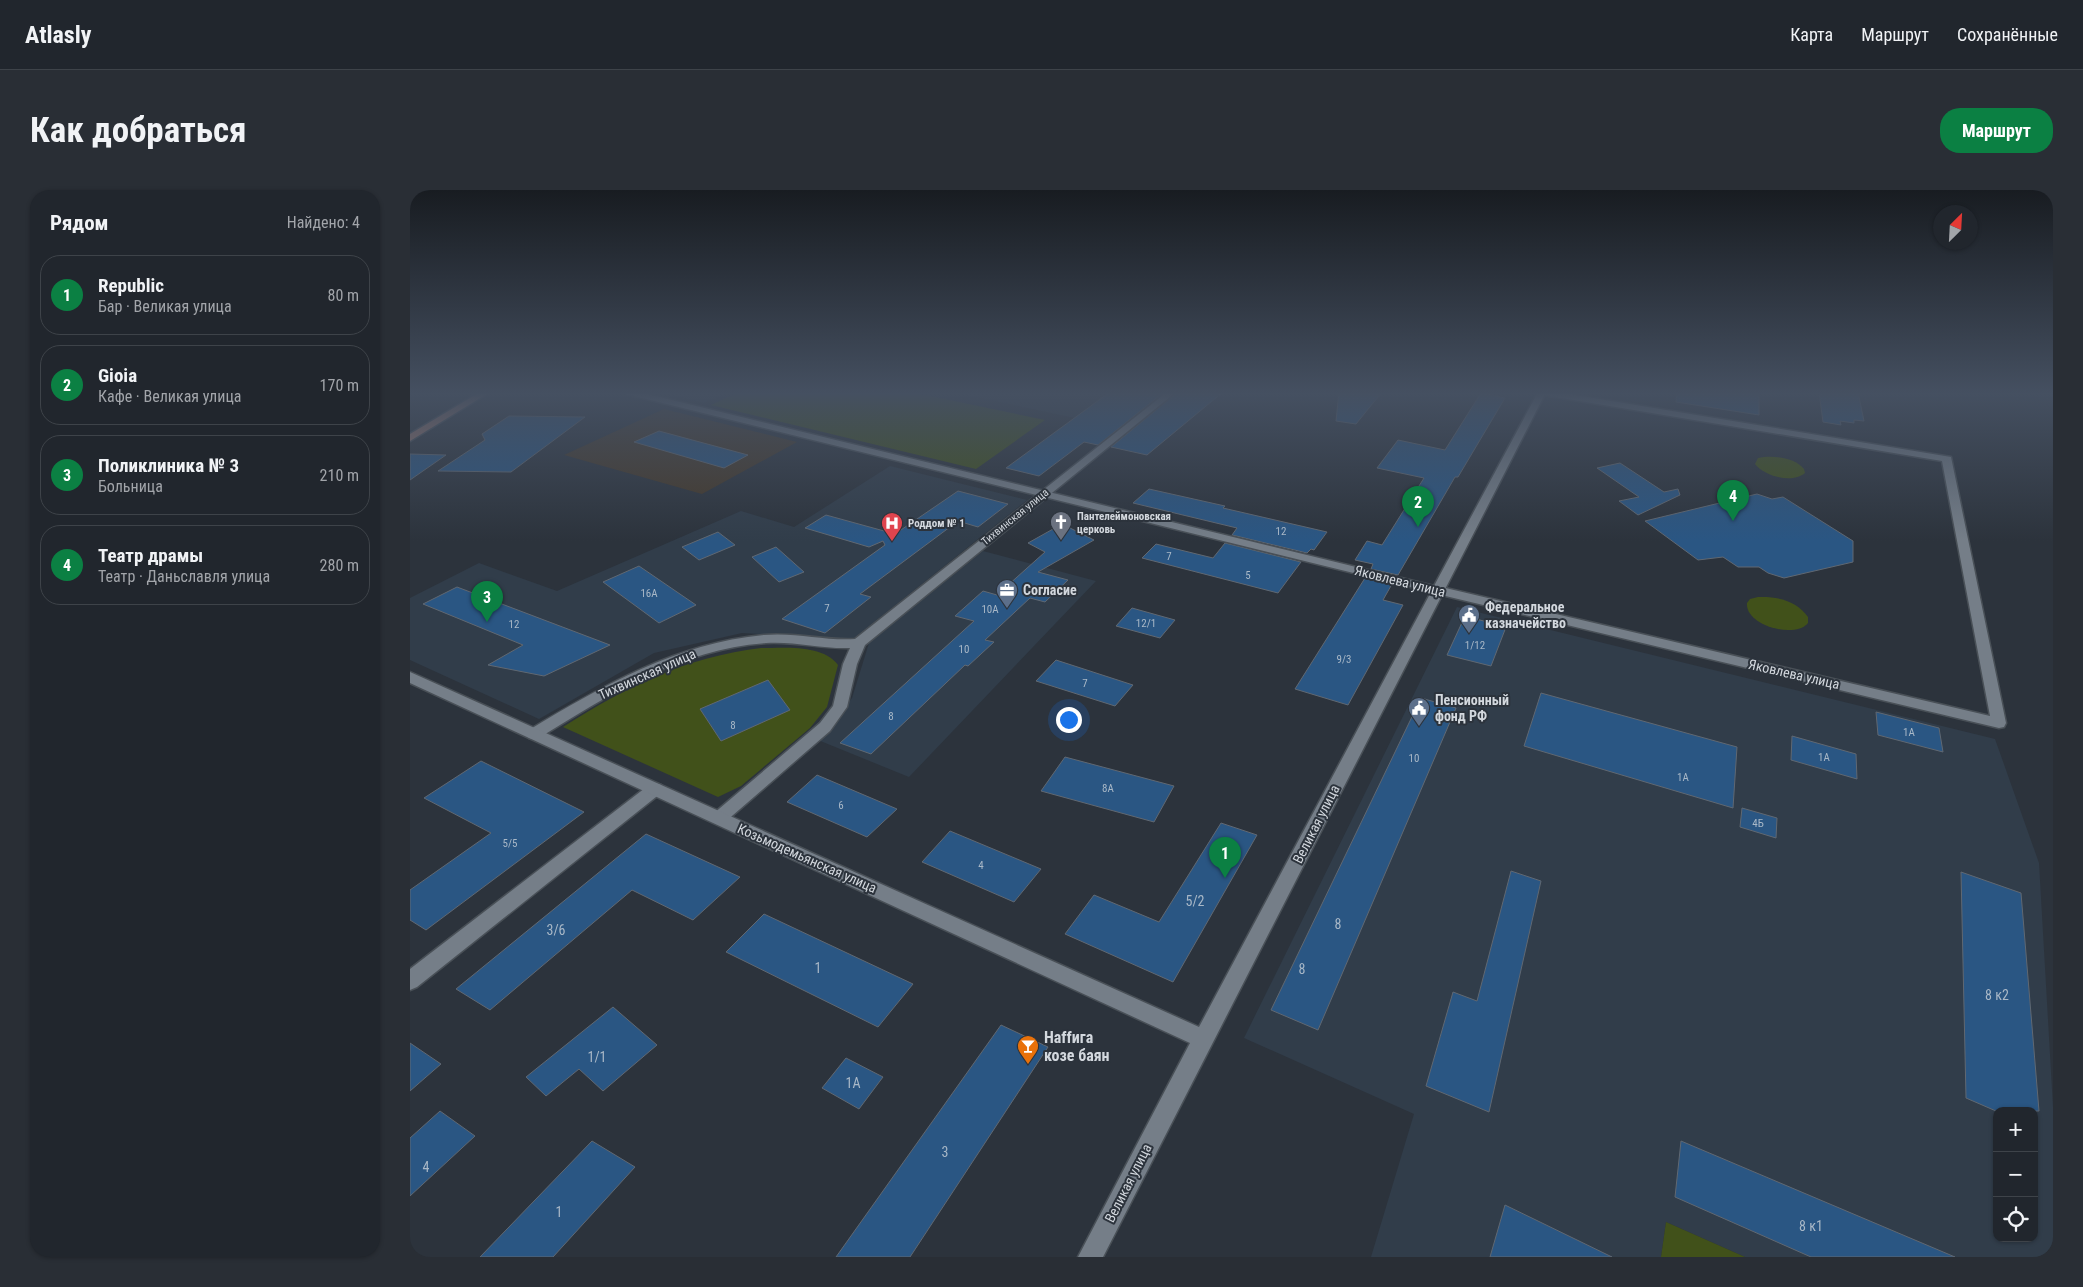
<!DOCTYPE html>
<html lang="ru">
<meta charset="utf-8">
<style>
body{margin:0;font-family:"Roboto Condensed",sans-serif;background:#292e35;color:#f1f3f6}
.controls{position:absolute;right:15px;bottom:15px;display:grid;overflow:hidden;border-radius:10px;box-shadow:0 1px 4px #0004}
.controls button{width:45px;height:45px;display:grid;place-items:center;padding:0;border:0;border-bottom:1px solid #3e4349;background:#21262d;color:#f1f3f6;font:25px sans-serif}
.compass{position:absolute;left:1523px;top:15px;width:45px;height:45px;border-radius:50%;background:#21262d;box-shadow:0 1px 4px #0004;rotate:24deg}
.you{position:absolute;left:658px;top:529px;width:18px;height:18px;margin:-12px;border:4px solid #fff;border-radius:50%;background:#1a73e8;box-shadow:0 0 0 8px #1a73e833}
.badge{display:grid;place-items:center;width:32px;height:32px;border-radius:50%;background:#0b8043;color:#fff;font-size:16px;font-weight:700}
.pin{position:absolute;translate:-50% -41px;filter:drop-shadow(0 1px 2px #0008)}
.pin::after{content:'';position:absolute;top:26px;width:18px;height:15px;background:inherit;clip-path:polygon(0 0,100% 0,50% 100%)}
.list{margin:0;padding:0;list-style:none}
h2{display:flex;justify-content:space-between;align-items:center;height:65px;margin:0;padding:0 20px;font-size:21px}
h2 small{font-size:16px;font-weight:400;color:#a2a5aa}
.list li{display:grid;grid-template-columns:32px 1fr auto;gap:15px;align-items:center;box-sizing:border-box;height:80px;margin:0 10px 10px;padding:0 10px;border:1px solid #3e4349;border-radius:20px}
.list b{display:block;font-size:19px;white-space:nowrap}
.list p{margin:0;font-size:16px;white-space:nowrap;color:#a2a5aa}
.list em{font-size:16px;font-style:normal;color:#a2a5aa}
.icon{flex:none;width:28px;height:28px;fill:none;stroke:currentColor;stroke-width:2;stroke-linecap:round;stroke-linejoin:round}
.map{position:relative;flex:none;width:1643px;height:1067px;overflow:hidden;border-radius:20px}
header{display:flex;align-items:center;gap:30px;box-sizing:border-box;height:70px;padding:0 25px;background:#21262d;border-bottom:1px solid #3e4349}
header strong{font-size:24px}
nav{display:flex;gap:28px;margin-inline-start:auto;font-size:18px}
.intro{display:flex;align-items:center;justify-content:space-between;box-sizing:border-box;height:120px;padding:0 30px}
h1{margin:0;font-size:35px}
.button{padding:12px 22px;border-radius:20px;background:#0b8043;color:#fff;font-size:18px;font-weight:700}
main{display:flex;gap:30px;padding:0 30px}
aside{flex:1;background:#21262d;border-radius:20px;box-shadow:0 1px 4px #0004}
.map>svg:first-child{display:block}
.built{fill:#313d4a;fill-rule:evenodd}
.education{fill:#443829}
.green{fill:#41511a}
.building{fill:#2a5683;stroke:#606872}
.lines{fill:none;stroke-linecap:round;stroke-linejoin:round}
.street-casing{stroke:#495057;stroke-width:3}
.secondary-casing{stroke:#495057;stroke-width:3}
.primary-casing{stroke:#495057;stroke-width:3}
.street{fill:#757e88;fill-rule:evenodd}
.secondary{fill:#757e88;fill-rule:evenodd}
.primary{fill:#a1796f;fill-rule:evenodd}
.labels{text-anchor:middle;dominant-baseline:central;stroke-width:4;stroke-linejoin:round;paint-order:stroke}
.far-poi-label{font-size:11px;font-weight:bold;fill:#d3d8de;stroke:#2c333c;text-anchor:start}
.far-street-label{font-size:11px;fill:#d3d8de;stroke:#2c333c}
.number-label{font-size:11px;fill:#a9b8c7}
.street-label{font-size:14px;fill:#d3d8de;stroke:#2c333c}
.poi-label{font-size:14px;font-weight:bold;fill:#d3d8de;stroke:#2c333c;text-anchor:start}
.near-number-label{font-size:14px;fill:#a9b8c7}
.near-poi-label{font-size:16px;font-weight:bold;fill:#d3d8de;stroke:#2c333c;text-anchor:start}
</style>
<header>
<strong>Atlasly</strong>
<nav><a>Карта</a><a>Маршрут</a><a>Сохранённые</a></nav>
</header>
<div class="intro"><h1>Как добраться</h1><a class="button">Маршрут</a></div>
<main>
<aside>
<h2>Рядом<small>Найдено: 4</small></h2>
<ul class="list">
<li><span class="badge">1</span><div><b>Republic</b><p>Бар · Великая улица</p></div><em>80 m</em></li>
<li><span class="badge">2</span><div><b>Gioia</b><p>Кафе · Великая улица</p></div><em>170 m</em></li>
<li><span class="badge">3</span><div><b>Поликлиника № 3</b><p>Больница</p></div><em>210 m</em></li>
<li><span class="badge">4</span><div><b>Театр драмы</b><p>Театр · Даньславля улица</p></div><em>280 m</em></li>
</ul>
</aside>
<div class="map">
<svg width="1643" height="1067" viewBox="0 0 1643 1067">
<rect width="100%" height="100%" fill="#2c333c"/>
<!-- built -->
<g class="built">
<polygon points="266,202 318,202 294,213 260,204"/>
<polygon points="543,202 752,202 707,237"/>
<polygon points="480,276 617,310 443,449 332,443 244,463 129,529 0,470 0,408 69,373 147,401 331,321 384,337"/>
<polygon points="573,361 686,391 499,587 408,550 442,508 459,453"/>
<path d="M 1047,417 L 1585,549 L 1629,673 L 1643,917 L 1643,1067 L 1335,1067 L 1256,1032 L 1251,1067 L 961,1067 L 1004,924 L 834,848 ZM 1587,921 L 1624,921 L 1624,1048 L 1587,1048 Z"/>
</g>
<!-- education -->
<polygon class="education" points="254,219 387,252 292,304 154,265"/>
<!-- green -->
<g class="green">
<polygon points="329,202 501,202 635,230 566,279 301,215"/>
<path d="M 1354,267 C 1368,266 1385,268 1394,279 L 1395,283 C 1382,294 1354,286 1345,274 L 1348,268 Z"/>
<path d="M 1348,407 C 1367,406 1387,411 1398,427 L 1398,433 C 1385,449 1335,436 1337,413 L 1340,409 Z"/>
<path d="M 351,458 C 374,458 413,454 428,475 L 417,517 L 400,538 L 331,596 L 308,607 L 153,537 C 218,496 273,468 351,458 Z"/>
<polygon points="1256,1032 1335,1067 1251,1067"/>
</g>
<!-- building -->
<g class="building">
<polygon points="700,202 754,202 688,255 674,252 629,286 596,278"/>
<polygon points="768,202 813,202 737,265 701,257"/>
<polygon points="929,202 972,202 946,234 926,231"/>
<polygon points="1267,202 1349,202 1349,225 1266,212"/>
<polygon points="1409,202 1448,202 1454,231 1444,230 1444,233 1430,231 1431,235 1413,232"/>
<polygon points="1071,203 1095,208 1048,287 1045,287 988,385 961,379 963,374 945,370 957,351 972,355 1014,288 967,278 988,250 1035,260"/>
<polygon points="99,226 175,227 101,282 28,281 75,250 72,244"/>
<polygon points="249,241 338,265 314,278 224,252"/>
<polygon points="0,264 36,265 0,290"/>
<polygon points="1210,273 1254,302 1268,299 1270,305 1228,325 1209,311 1229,307 1187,278"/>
<polygon points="739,299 815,316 813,318 917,342 904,360 901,359 897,363 822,345 827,338 723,313"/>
<polygon points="548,301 598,314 568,337 548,331 450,404 461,407 415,443 372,429 475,355 473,351 459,357 395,338 416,325 485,344"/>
<polygon points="1347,304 1362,309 1373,307 1443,351 1443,372 1374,388 1358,383 1349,377 1328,377 1313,367 1288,370 1235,331"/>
<polygon points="652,334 684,350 628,382 658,390 635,412 620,408 575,450 584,452 558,476 555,475 461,564 430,553 564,431 545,426 573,401 587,405 635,362 618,353"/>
<polygon points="308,342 325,355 289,370 272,357"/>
<polygon points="815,353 891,372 868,403 732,368 746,354 803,368"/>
<polygon points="366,357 394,382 369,392 342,367"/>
<polygon points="229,376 286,415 249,433 193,392"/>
<polygon points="955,388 982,394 973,410 993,415 938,515 885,499"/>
<polygon points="47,397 200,455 134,486 78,475 113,455 13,414"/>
<polygon points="722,418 765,430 750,448 706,436"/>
<polygon points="1055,426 1096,437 1081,476 1037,465"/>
<polygon points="646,470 723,495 705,516 626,491"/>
<polygon points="358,490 380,520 311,551 290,519"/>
<polygon points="1131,503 1327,557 1323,618 1114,556"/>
<polygon points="1011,508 1046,518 908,840 861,820"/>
<polygon points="1466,522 1529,538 1533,562 1468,545"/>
<polygon points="1382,546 1446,564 1447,589 1381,570"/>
<polygon points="655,567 764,596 744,632 631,601"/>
<polygon points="71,571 174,622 16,740 0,730 0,700 81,643 14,608"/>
<polygon points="407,585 487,619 457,647 377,612"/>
<polygon points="1332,618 1367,628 1366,648 1330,637"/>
<polygon points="811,633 847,645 763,792 655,744 684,705 749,732"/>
<polygon points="540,641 631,679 604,712 512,672"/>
<polygon points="236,644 330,687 283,730 222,700 80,820 46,799"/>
<polygon points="1101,681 1131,691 1079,922 1016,896 1043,802 1067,811"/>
<polygon points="1551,682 1611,703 1629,921 1586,921 1556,908"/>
<polygon points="354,724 503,794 468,837 316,762"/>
<polygon points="203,817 247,855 193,901 169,879 136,906 116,887"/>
<polygon points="591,835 638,857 500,1067 426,1067"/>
<polygon points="0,853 31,874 0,901"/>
<polygon points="436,868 473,887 449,919 412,898"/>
<polygon points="30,921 65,946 0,1006 0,948"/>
<polygon points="182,951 225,977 143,1067 70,1067"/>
<polygon points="1271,951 1545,1067 1401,1067 1265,1007"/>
<polygon points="1095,1015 1202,1067 1080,1067"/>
</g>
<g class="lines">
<!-- street casing -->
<g class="street-casing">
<g id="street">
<path d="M 757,202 L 766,202 L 455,455 L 447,474 L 437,517 L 420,541 L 315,632 L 309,634 L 303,632 L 301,628 L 303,624 L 410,533 L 423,516 L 433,474 L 440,458 C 412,459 384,451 356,453 C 273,458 198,505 129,548 L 124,549 L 119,548 L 116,544 L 119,540 C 192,496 267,453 354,445 C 385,442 415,451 445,449 Z"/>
<polygon points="1129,202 1147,202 1541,267 1596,533 1594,537 1589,538 1023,403 1021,400 1023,397 1027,396 1580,526 1532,271 1133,205"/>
<polygon points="245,593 251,595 253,599 251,603 7,797 0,800 0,779 239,595"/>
</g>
</g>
<!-- secondary casing -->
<g class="secondary-casing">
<polygon id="secondary" points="215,202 229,202 1024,396 1128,202 1136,202 693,1067 668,1067 780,853 0,493 0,482 789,837 1021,402 216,204"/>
</g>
<!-- primary casing -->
<g class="primary-casing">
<polygon id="primary" points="70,202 80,202 0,251 0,244"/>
</g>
<!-- street -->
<use href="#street" class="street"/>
<!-- secondary -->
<use href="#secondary" class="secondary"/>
<!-- primary -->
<use href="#primary" class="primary"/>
</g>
<!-- sky -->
<linearGradient id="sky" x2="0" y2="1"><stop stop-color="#181c21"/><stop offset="0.58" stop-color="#455061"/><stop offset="1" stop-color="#455061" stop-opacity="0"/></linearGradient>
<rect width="1643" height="351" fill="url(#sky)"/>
<!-- icons -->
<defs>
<g id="church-pin" transform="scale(1.125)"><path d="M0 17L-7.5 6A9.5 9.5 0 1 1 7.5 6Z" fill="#6b7280" stroke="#2c333c"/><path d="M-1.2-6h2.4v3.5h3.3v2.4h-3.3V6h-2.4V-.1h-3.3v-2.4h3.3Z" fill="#fff"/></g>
<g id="hospital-pin" transform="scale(1.125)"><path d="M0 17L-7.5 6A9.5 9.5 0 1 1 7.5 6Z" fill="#e0444e" stroke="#2c333c"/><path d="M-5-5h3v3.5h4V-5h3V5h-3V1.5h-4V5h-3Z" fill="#fff"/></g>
<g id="office-pin" transform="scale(1.125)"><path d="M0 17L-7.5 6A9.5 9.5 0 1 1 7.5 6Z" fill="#5c6f8a" stroke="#2c333c"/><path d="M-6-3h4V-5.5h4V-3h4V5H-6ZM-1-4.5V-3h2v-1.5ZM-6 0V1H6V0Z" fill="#fff"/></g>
<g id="civic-pin" transform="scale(1.125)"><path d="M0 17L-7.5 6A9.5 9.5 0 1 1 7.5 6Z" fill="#5c6f8a" stroke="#2c333c"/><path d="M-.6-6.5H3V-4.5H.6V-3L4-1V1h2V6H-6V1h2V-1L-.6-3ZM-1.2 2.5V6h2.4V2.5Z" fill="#fff"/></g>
<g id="bar-pin" transform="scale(1.125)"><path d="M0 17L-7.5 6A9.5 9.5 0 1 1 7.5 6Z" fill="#e8710a" stroke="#2c333c"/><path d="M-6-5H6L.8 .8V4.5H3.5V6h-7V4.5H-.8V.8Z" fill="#fff"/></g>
</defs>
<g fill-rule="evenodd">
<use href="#church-pin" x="651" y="332"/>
<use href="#hospital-pin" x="482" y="333"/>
<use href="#office-pin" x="597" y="400"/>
<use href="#civic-pin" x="1059" y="425"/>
<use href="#civic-pin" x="1009" y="518"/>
<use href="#bar-pin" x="618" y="856"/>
</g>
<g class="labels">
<!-- far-poi labels -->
<g class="far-poi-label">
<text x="667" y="326">Пантелеймоновская<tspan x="667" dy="13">церковь</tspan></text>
<text x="498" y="333">Роддом № 1</text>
</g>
<!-- far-street labels -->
<g class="far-street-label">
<text transform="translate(605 327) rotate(-39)">Тихвинская улица</text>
</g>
<!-- number labels -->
<g class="number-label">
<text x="871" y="341">12</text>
<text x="759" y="366">7</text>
<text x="838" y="385">5</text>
<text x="239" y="403">16А</text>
<text x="417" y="418">7</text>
<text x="580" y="419">10А</text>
<text x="736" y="433">12/1</text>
<text x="104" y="434">12</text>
<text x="1065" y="455">1/12</text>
<text x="554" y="459">10</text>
<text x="934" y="469">9/3</text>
<text x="675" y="493">7</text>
<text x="481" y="526">8</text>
<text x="323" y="535">8</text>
<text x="1499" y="542">1А</text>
<text x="1414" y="567">1А</text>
<text x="1004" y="568">10</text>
<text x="1273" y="587">1А</text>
<text x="698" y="598">8А</text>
<text x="431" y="615">6</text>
<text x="1348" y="633">4Б</text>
<text x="100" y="653">5/5</text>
<text x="571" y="675">4</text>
</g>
<!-- street labels -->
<g class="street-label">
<text transform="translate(990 391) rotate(14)">Яковлева улица</text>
<text transform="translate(237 484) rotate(-24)">Тихвинская улица</text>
<text transform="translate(1384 484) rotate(13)">Яковлева улица</text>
<text transform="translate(906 634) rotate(-63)">Великая улица</text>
<text transform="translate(397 668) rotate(24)">Козьмодемьянская улица</text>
<text transform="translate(718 993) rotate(-63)">Великая улица</text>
</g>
<!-- poi labels -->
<g class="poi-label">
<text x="613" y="400">Согласие</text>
<text x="1075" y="417">Федеральное<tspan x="1075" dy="16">казначейство</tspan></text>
<text x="1025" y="510">Пенсионный<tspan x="1025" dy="16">фонд РФ</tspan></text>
</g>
<!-- near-number labels -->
<g class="near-number-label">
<text x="785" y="711">5/2</text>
<text x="928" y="734">8</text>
<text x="146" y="740">3/6</text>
<text x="408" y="778">1</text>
<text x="892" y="779">8</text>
<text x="1587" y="805">8 к2</text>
<text x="187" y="867">1/1</text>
<text x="443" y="893">1А</text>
<text x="535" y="962">3</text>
<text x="16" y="977">4</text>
<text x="149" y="1022">1</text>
<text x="1401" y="1036">8 к1</text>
</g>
<!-- near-poi labels -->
<g class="near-poi-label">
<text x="634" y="847">Наffига<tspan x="634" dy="18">козе баян</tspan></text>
</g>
</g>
</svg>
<div class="controls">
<button>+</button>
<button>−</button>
<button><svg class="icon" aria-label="locate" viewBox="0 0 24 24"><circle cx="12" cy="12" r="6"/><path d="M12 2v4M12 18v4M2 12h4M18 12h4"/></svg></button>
</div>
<svg class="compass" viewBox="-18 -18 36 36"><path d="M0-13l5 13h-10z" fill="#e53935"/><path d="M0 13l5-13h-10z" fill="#a2a5aa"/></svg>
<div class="you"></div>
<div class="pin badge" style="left:815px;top:688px">1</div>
<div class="pin badge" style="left:1008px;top:337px">2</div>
<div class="pin badge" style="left:77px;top:432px">3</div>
<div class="pin badge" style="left:1323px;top:331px">4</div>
</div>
</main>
